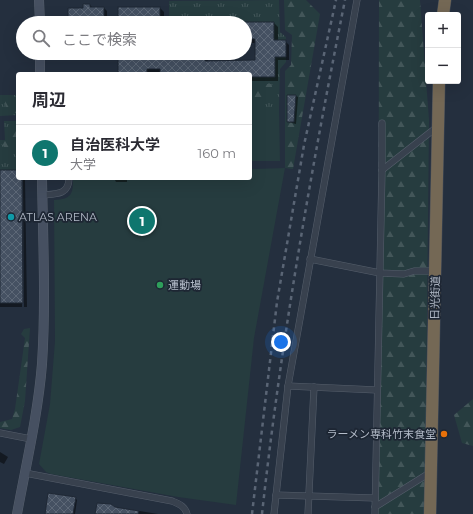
<!DOCTYPE html>
<html lang="ja">
<meta charset="utf-8">
<style>
body{margin:0;font-family:Montserrat,"Noto Sans JP",sans-serif;background:#f2f2f3;color:#2b2b33}
.controls{position:absolute;right:12px;top:12px;display:grid;overflow:hidden;border-radius:4px;box-shadow:0 4px 16px #0002}
.controls button{width:36px;height:36px;display:grid;place-items:center;padding:0;border:0;border-bottom:1px solid #e1e1e2;background:#fff;color:#2b2b33;font:20px sans-serif}
.you{position:absolute;left:281px;top:342px;width:14px;height:14px;margin:-10px;border:3px solid #fff;border-radius:50%;background:#1a73e8;box-shadow:0 0 0 6px #1a73e833}
.badge{display:grid;place-items:center;width:26px;height:26px;border-radius:50%;background:#0f766e;color:#fff;font-size:13px;font-weight:700}
.pin{position:absolute;translate:-50% -50%;border:2px solid #fff;box-shadow:0 1px 4px #0006}
.list{margin:0;padding:0;list-style:none}
h2{display:flex;justify-content:space-between;align-items:center;height:52px;margin:0;padding:0 16px;font-size:17px}
h2 small{font-size:13px;font-weight:400;color:#7c7c81}
.list li{display:grid;grid-template-columns:26px 1fr auto;gap:12px;align-items:center;box-sizing:border-box;height:56px;padding:0 16px;border-top:1px solid #e1e1e2}
.list b{display:block;font-size:15px;white-space:nowrap}
.list p{margin:0;font-size:13px;white-space:nowrap;color:#7c7c81}
.list em{font-size:13px;font-style:normal;color:#7c7c81}
.icon{flex:none;width:22px;height:22px;fill:none;stroke:currentColor;stroke-width:2;stroke-linecap:round;stroke-linejoin:round}
.map{position:relative;flex:none;width:473px;height:514px;overflow:hidden}
.search{position:absolute;background:#fff;box-shadow:0 4px 16px #0002;left:16px;top:16px;width:236px;height:44px;display:flex;align-items:center;gap:10px;box-sizing:border-box;padding:0 14px;border-radius:22px;color:#7c7c81;font-size:15px}
.panel{position:absolute;background:#fff;box-shadow:0 4px 16px #0002;left:16px;top:72px;width:236px;height:108px;border-radius:4px}
.map>svg:first-child{display:block}
.grass{fill:url(#grass-tufts)}
.forest{fill:url(#forest-firs)}
.pitch{fill:#263c3f}
.shadow{fill:#0007}
.building{fill:url(#building-cross-hatch);stroke:#1f2835}
.lines{fill:none;stroke-linecap:round;stroke-linejoin:round}
.street-casing{stroke:#565f6c;stroke-width:7}
.secondary-casing{stroke:#565f6c;stroke-width:10}
.highway-casing{stroke:#434c59;stroke-width:13}
.street{stroke:#38414e;stroke-width:6}
.secondary{stroke:#465061;stroke-width:9}
.highway{stroke:#746855;stroke-width:12}
.rail{stroke:#5a6575;stroke-width:2.5;stroke-dasharray:4 4;stroke-linecap:butt}
.culture-dot{fill:#0f9aa8;stroke:#1d2633;stroke-width:1.5}
.leisure-dot{fill:#2e9e5b;stroke:#1d2633;stroke-width:1.5}
.food-dot{fill:#e8710a;stroke:#1d2633;stroke-width:1.5}
.labels{text-anchor:middle;dominant-baseline:central;stroke-width:3.5;stroke-linejoin:round;paint-order:stroke}
.poi-label{font-size:11px;fill:#b4bcc9;stroke:#1d2633;text-anchor:start}
.street-label{font-size:11px;fill:#b4bcc9;stroke:#1d2633}
</style>
<div class="map">
<svg width="473" height="514" viewBox="0 0 473 514">
<defs>
<pattern id="grass-tufts" width="24" height="20" patternUnits="userSpaceOnUse"><rect width="24" height="20" fill="#263c3f"/><path d="M3 7l-1-3M5 7V3M7 7l1-3M15 17l-1-3M17 17v-4M19 17l1-3" fill="none" stroke="#435659"/></pattern>
<pattern id="forest-firs" width="22" height="20" patternUnits="userSpaceOnUse"><rect width="22" height="20" fill="#263c3f"/><path d="M5 1l3.5 6h-7zM16 11l3.5 6h-7z" fill="#435659"/></pattern>
<pattern id="building-cross-hatch" width="8" height="8" patternUnits="userSpaceOnUse"><rect width="8" height="8" fill="#455162"/><path d="M0 0l8 8M0 8l8-8" fill="none" stroke="#5d6877"/></pattern>
</defs>
<rect width="100%" height="100%" fill="#242f3e"/>
<!-- grass -->
<g class="grass">
<polygon points="279,0 280,32 286,37 286,62 280,69 279,108 250,108 250,77 275,77 260,39 274,39 274,22 169,23 169,1"/>
<polygon points="18,88 18,115 0,116 0,95 18,95"/>
<polygon points="4,121 18,121 18,170 0,170 0,140 5,140"/>
</g>
<!-- forest -->
<g class="forest">
<polygon points="284,0 306,0 320,14 293,169 285,168 285,71 291,65 292,35 285,30"/>
<polygon points="379,0 420,0 429,120 425,514 378,514"/>
<polygon points="258,80 265,84 271,84 276,94 263,103 250,102 250,83"/>
<polygon points="18,96 18,113 11,113 7,110 5,103 6,100"/>
<polygon points="15,124 18,124 18,150 16,151 5,148 2,144"/>
<polygon points="30,328 25,401 20,427 11,430 0,428 0,422 12,419 15,409 25,338 21,334 24,329"/>
<polygon points="473,399 473,446 462,443 454,415"/>
</g>
<!-- pitch -->
<g class="pitch">
<polygon points="250,108 279,108 280,161 250,161"/>
<path d="M 285,168 L 254,338 L 236,505 L 178,497 L 51,474 L 46,472 L 39,464 L 50,404 L 55,341 L 54,200 C 72,199 73,194 73,178 L 250,178 L 250,169 Z"/>
</g>
<!-- shadow -->
<g class="shadow">
<polygon points="90,5 93,8 104,8 107,11 107,23 71,23 69,21"/>
<polygon points="160,8 164,12 164,23 119,23"/>
<polygon points="245,23 274,23 278,27 278,41 285,41 289,45 289,60 278,60 278,81 250,81 250,74 120,74 119,53 208,53 208,62 256,61 256,43 245,43"/>
<polygon points="288,96 296,96 298,97 296,124 288,122"/>
<polygon points="0,171 18,171 18,178 21,178 22,307 0,307"/>
<polygon points="23,178 25,178 27,307 24,307"/>
<polygon points="114,178 127,178 127,182 116,182"/>
<polygon points="0,452 8,457 4,464 0,462"/>
<polygon points="75,498 77,500 75,514 46,514"/>
<polygon points="115,507 158,514 96,514"/>
</g>
<!-- building -->
<g class="building">
<polygon points="83,4 90,4 90,7 104,7 104,21 68,22 68,8 83,8"/>
<rect x="118" y="7" width="42" height="16"/>
<polygon points="245,22 274,22 274,40 286,40 286,57 275,57 275,77 250,77 250,74 160,74 160,69 147,69 147,74 118,74 118,53 205,53 205,61 255,60 255,39 245,39"/>
<polygon points="287,95 296,95 294,122 287,122"/>
<polygon points="0,170 18,170 18,178 22,178 23,303 0,303"/>
<polygon points="48,493 76,497 73,514 45,514"/>
<polygon points="97,503 111,504 115,507 139,511 138,514 95,514"/>
</g>
<g class="lines">
<!-- street casing -->
<g class="street-casing">
<g id="street">
<polyline points="382,170 382,123"/>
<path d="M 42,195 C 56,194 69,195 69,178"/>
<polyline points="310,259 380,273 404,274 414,271 435,271"/>
<polyline points="288,386 377,390"/>
<polyline points="0,433 31,439"/>
<path d="M 25,473 L 172,501 C 179,504 185,506 187,514"/>
<polyline points="276,495 375,498"/>
<polyline points="375,507 431,472"/>
<polyline points="274,514 288,386 357,0"/>
<polyline points="308,514 314,387"/>
<polyline points="375,514 382,170 437,127"/>
</g>
</g>
<!-- secondary casing -->
<g class="secondary-casing">
<g id="secondary">
<polyline points="39,0 40,23"/>
<polyline points="40,53 40,74"/>
<path d="M 17,514 C 26,465 38,414 42,364 C 46,302 43,240 42,178"/>
</g>
</g>
<!-- highway casing -->
<g class="highway-casing">
<g id="highway">
<polyline points="443,15 445,0"/>
<polyline points="430,514 439,81"/>
</g>
</g>
<!-- street -->
<use href="#street" class="street"/>
<!-- secondary -->
<use href="#secondary" class="secondary"/>
<!-- highway -->
<use href="#highway" class="highway"/>
<!-- rail -->
<g class="rail">
<polyline points="252,514 277,302 304,145 336,0"/>
<path d="M 262,514 C 281,341 311,170 345,0"/>
</g>
</g>
<!-- markers -->
<circle class="culture-dot" cx="11" cy="217" r="4"/>
<circle class="leisure-dot" cx="160" cy="285" r="4"/>
<circle class="food-dot" cx="444" cy="434" r="4"/>
<g class="labels">
<!-- poi labels -->
<g class="poi-label">
<text x="19" y="217">ATLAS ARENA</text>
<text x="168" y="285">運動場</text>
<text x="436" y="434" text-anchor="end">ラーメン専科竹末食堂</text>
</g>
<!-- street labels -->
<g class="street-label">
<text transform="translate(435 298) rotate(-89)">日光街道</text>
</g>
</g>
</svg>
<div class="controls">
<button>+</button>
<button>−</button>
</div>
<div class="you"></div>
<div class="pin badge" style="left:142px;top:221px">1</div>
<div class="search"><svg class="icon" aria-label="search" viewBox="0 0 24 24"><circle cx="10" cy="10" r="6"/><path d="M15 15l6 6"/></svg>ここで検索</div>
<section class="panel">
<h2>周辺<small></small></h2>
<ul class="list">
<li><span class="badge">1</span><div><b>自治医科大学</b><p>大学</p></div><em>160 m</em></li>
</ul>
</section>
</div>
